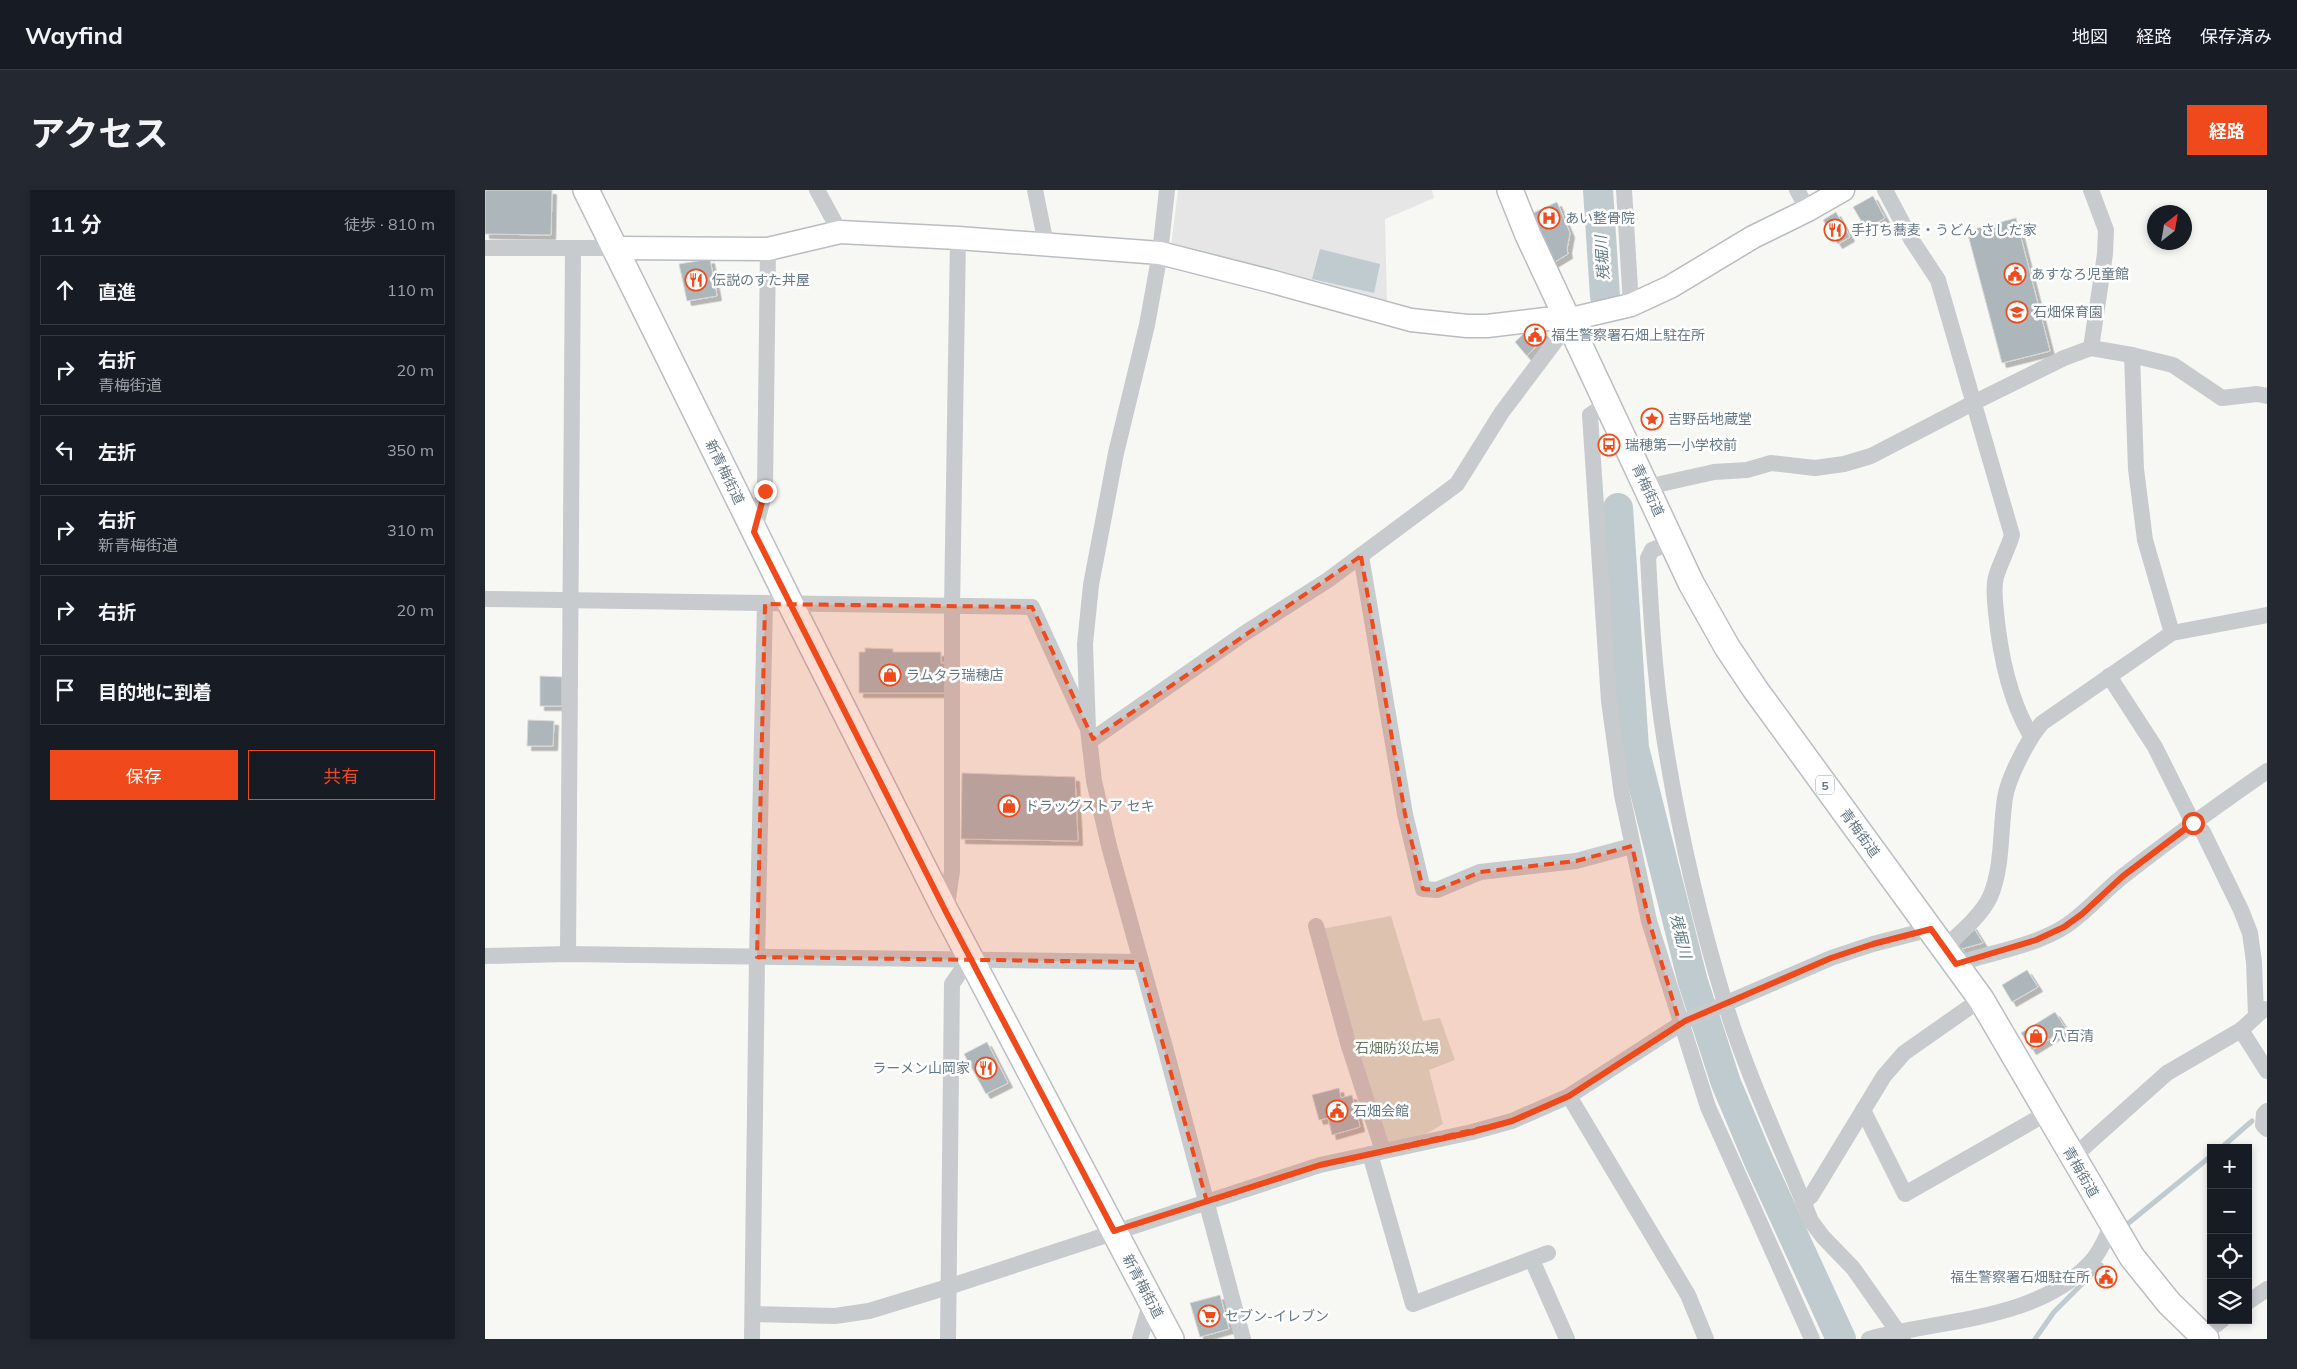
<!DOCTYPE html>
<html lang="ja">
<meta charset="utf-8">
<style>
body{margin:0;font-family:Mulish,"Noto Sans JP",sans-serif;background:#242831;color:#f1f3f6}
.controls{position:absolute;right:15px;bottom:15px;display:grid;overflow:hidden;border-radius:0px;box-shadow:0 2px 8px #0003}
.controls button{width:45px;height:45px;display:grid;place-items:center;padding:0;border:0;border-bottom:1px solid #363941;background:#171b24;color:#f1f3f6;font:25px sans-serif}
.compass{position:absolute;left:1662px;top:15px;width:45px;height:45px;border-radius:50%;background:#171b24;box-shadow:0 2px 8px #0003;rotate:31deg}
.stop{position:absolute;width:15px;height:15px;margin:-11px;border:4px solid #f0491b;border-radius:50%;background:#fff}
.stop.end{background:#f0491b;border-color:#fff;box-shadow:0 1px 5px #0008}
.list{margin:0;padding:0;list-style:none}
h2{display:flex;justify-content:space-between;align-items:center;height:65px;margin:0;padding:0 20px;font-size:21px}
h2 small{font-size:16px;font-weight:400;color:#9ea1a6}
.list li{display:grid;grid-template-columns:32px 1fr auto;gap:15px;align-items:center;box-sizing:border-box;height:70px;margin:0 10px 10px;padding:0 10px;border:1px solid #363941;border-radius:0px}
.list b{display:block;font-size:19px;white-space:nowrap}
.list p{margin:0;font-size:16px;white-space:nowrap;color:#9ea1a6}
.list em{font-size:16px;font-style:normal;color:#9ea1a6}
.actions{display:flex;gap:10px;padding:15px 20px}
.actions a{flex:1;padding:11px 0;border:1px solid #f0491b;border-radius:0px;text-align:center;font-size:18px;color:#f0491b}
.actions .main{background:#f0491b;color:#fff}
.icon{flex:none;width:28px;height:28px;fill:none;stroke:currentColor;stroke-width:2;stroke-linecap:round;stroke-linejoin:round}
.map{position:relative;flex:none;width:1782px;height:1149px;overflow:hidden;border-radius:0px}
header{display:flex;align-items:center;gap:30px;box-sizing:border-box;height:70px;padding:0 25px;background:#171b24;border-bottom:1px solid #363941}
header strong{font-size:24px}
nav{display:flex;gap:28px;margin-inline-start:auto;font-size:18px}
.intro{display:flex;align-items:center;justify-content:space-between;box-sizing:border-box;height:120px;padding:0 30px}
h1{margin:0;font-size:35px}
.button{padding:12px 22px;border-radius:0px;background:#f0491b;color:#fff;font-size:18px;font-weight:700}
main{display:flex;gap:30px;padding:0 30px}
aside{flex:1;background:#171b24;border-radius:0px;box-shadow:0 2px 8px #0003}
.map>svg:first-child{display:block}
.built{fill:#e5e6e5}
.green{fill:#d8e0d5}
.water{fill:#c0cbd0}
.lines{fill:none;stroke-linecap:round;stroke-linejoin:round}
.stream{stroke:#c0cbd0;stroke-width:5}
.river{stroke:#c0cbd0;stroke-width:30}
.building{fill:#adb6bb;stroke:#d9d9d6;filter:url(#shadow)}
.secondary-casing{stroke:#b7bdc1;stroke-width:25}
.primary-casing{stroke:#babec2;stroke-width:28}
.street{stroke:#c7cbce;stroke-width:16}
.secondary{stroke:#fff;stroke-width:22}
.primary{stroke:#fff;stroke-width:25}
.route{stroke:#f0491b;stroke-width:6}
.marked{fill:#f0491b;fill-opacity:0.2;stroke:#f0491b;stroke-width:4;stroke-dasharray:10 6;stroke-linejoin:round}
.labels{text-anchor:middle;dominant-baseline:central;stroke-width:5;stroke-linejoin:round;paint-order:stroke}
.shield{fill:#fff;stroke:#92a0ab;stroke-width:1}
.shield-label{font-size:12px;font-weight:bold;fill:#647887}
.poi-label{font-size:14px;fill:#647887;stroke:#fff;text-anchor:start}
.street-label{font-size:14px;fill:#647887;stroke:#fff}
.park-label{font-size:14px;fill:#65795f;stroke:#fff}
.water-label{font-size:15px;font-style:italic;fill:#5f7a83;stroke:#fff}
</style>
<header>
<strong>Wayfind</strong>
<nav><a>地図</a><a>経路</a><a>保存済み</a></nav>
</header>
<div class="intro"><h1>アクセス</h1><a class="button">経路</a></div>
<main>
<aside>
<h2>11 分<small>徒歩 · 810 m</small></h2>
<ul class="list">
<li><svg class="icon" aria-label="ahead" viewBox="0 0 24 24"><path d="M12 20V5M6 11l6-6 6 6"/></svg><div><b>直進</b></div><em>110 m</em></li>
<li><svg class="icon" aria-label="right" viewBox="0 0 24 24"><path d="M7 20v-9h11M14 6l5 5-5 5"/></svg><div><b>右折</b><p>青梅街道</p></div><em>20 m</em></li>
<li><svg class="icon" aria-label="left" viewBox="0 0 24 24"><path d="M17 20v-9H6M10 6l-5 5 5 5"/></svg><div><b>左折</b></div><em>350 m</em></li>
<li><svg class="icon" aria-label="right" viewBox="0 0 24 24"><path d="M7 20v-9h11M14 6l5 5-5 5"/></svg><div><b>右折</b><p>新青梅街道</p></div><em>310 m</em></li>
<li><svg class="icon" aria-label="right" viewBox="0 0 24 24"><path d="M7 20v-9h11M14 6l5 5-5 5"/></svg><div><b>右折</b></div><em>20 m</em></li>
<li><svg class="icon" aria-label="arrive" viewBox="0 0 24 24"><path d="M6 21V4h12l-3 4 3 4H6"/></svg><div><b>目的地に到着</b></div></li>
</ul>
<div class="actions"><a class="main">保存</a><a>共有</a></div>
</aside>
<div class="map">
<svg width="1782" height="1149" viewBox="0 0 1782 1149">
<defs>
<filter id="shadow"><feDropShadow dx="4.5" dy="4.5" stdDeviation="0" flood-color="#0004"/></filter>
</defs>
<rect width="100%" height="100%" fill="#f7f7f4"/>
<!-- built -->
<polygon class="built" points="693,0 947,0 949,8 900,29 902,113 686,56"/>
<!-- green -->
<polygon class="green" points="906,726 938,831 955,828 970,870 944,880 958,934 934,948 900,955 836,739"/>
<!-- water -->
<polygon class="water" points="835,59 895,74 889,103 827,89"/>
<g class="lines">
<!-- stream -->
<g class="stream">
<polyline points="1736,958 1767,931"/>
<polyline points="1640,1036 1726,966"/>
<polyline points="1550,1149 1569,1122 1616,1075"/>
</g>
<!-- river -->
<g class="river">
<polyline points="1113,0 1120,106"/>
<polyline points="1133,318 1149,558 1208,792 1241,893 1273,969 1356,1149"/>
</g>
</g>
<!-- building -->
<g class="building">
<polygon points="0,0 67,0 66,45 0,44"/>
<polygon points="1388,6 1400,28 1381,39 1368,17"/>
<polygon points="1072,12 1085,43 1082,59 1083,64 1068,73 1046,24"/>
<polygon points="1351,22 1365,47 1353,54 1338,30"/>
<polygon points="1531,28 1565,161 1517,173 1482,41"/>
<polygon points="225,69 232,106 202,111 194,74"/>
<polygon points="1049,134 1061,145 1042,166 1030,152"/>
<polygon points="380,458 408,459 408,462 456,462 456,473 464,473 463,503 374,503 374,462 380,462"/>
<polygon points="55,486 77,487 77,516 55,516"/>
<polygon points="43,530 69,531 68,556 42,556"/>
<polygon points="477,583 590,587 593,651 476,649"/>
<polygon points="1487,735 1498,753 1476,759 1472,752"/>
<polygon points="1542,780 1553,797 1527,812 1517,795"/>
<polygon points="1570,822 1581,839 1547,860 1536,843"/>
<polygon points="502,852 523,893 501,904 479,864"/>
<polygon points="854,898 856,908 867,905 875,937 847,945 843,928 834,930 827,905"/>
<polygon points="735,1105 744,1139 715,1147 705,1113"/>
</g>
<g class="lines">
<!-- secondary casing -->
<g class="secondary-casing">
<polyline id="secondary" points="130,58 283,59 355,42 473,48 675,63 785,91 926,130 982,136 1002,136 1061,129 1082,130 1146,115 1185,97 1268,47 1323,20 1358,0"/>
</g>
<!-- primary casing -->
<g class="primary-casing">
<g id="primary">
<polyline points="101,0 306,415 461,722 686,1149"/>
<polyline points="1025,0 1043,45 1206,393 1242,457 1270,499 1496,809 1647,1067 1684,1113 1721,1149"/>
</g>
</g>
<!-- street -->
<g class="street">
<polyline points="332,0 355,42"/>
<polyline points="550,0 561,54"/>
<polyline points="682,0 675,63 662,135 631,263 606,395 600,454 603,539 609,591 624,656 681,861 758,1149"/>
<polyline points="1139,0 1146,115"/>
<polyline points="1312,0 1323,20"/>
<path d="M 1400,0 L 1426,49 L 1453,90 L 1527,345 C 1523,359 1515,373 1511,387 C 1508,398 1510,411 1511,422 C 1515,464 1524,509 1546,546"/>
<polyline points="0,58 130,58"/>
<polyline points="1606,158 1620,64 1621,40 1606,0"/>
<polyline points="1647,165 1651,279 1660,350 1687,443"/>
<polyline points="1122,214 1105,225 1124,511 1137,605 1164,731 1223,917 1327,1149"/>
<polyline points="1162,297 1229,282 1262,280 1286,273 1330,278 1359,274 1386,266 1490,212 1579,168 1606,158 1647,165 1688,175 1737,208 1772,204 1782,206"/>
<polyline points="269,342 280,301 283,59"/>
<path d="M 1187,352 L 1167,360 L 1163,368 C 1166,423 1169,478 1177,533 C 1191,628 1212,721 1240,813 C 1263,888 1297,958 1326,1031 L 1338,1047 L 1368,1078 L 1418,1149"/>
<polyline points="876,366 920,624 938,699 952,700 995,682 1091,671 1147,656"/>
<polyline points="0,409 547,417 601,535"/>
<polyline points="1624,486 1670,557 1708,633 1718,642 1756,720 1765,743 1769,772 1771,825"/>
<polyline points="605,551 760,443 843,390 972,294 1017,222 1075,145 1082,130"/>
<polyline points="461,722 467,681 467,417 473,48"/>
<polyline points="831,736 863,853 898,961"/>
<path d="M 1459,758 C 1475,743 1496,726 1505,707 C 1518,677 1515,640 1520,608 C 1523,588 1543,549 1557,533 L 1687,443 L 1782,425"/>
<polyline points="83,764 88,58"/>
<polyline points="0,766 83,764 655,772"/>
<path d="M 1471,774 C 1505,763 1549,756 1579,737 C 1601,723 1617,703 1637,687 C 1684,650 1733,615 1782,581"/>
<polyline points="1756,840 1782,881"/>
<polyline points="1084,906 1203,1105 1221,1149"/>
<polyline points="1378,920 1420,1004 1562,923"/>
<polyline points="1782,921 1779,924 1778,935 1782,939"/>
<polyline points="885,964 928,1114 1063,1063"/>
<polyline points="1588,967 1682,883 1756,840 1779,819"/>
<polyline points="1318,1012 1326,1006 1399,886 1419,863 1496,809"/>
<polyline points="1047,1070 1082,1149"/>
<polyline points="1763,1112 1782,1099"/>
<polyline points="268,1124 350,1126 384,1121 463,1097 835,975 987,942 1027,931 1084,906 1200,831 1346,768 1388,754 1446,739"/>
<polyline points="267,1149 272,767 280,414"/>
<polyline points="463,1149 467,794 485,768"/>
<polyline points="655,1149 666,1111"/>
<path d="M 1384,1149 C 1456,1129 1552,1131 1606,1072 C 1616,1061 1621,1047 1627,1035"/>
<polyline points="1713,1149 1737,1130"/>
</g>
<!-- secondary -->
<use href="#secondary" class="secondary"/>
<!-- primary -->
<use href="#primary" class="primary"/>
</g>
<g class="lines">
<!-- route -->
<polyline class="route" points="280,301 269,342 461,722 629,1041 835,975 987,942 1027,931 1084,906 1200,831 1346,768 1388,754 1446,739 1471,774 1551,750 1579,737 1597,724 1638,686 1708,633"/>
</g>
<!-- marked area -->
<path class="marked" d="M 876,366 L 920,624 L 938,699 L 952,700 L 995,682 L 1091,671 L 1147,656 L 1164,731 L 1195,834 L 1084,906 L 1027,931 L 835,975 L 722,1012 L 655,772 L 272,767 L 280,414 L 547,417 L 608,549 Z"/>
<!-- icons -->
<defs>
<g id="hospital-ring" transform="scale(1.125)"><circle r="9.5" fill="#fff" stroke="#f0491b" stroke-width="1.5"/><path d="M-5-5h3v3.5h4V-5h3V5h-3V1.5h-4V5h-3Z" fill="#f0491b"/></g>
<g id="restaurant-ring" transform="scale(1.125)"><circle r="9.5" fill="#fff" stroke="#f0491b" stroke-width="1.5"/><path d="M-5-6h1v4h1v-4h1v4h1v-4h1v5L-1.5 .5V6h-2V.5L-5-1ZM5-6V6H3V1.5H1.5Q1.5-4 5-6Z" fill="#f0491b"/></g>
<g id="civic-ring" transform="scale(1.125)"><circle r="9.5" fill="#fff" stroke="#f0491b" stroke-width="1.5"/><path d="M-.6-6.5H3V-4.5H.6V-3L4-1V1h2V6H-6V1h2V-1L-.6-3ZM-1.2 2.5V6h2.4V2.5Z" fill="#f0491b"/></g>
<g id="school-ring" transform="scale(1.125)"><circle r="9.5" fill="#fff" stroke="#f0491b" stroke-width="1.5"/><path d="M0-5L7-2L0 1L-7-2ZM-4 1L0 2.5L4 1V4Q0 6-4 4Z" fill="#f0491b"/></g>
<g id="sight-ring" transform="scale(1.125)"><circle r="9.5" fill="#fff" stroke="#f0491b" stroke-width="1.5"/><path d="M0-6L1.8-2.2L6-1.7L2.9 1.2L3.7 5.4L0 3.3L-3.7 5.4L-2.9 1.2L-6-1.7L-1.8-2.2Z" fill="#f0491b"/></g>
<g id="bus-ring" transform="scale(1.125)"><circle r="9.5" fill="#fff" stroke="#f0491b" stroke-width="1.5"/><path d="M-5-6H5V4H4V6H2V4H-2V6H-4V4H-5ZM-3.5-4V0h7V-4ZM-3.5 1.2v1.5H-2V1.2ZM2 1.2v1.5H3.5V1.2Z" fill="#f0491b"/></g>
<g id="shop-ring" transform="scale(1.125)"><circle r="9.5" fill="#fff" stroke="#f0491b" stroke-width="1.5"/><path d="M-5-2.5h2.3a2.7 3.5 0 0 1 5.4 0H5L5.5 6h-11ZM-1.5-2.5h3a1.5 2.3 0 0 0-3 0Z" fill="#f0491b"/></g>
<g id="supermarket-ring" transform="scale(1.125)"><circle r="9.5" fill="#fff" stroke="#f0491b" stroke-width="1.5"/><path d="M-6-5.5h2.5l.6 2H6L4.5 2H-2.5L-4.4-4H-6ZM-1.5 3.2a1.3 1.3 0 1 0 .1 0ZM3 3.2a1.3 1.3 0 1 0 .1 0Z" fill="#f0491b"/></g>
</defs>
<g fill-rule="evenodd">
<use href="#hospital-ring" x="1064" y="28"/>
<use href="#restaurant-ring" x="1350" y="40"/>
<use href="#civic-ring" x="1530" y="84"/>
<use href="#restaurant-ring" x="211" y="90"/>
<use href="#school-ring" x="1532" y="122"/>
<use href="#civic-ring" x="1050" y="145"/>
<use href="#sight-ring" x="1167" y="229"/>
<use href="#bus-ring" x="1124" y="255"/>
<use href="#shop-ring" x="405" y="485"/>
<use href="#shop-ring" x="524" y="616"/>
<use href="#shop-ring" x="1551" y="846"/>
<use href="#restaurant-ring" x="501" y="878"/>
<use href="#civic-ring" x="852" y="921"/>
<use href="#civic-ring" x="1621" y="1087"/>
<use href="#supermarket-ring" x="724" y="1126"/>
</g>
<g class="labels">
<!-- shield labels -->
<rect class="shield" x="1331" y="585.5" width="18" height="19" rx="4"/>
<g class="shield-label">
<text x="1340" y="595">5</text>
</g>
<!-- poi labels -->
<g class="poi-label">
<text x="1080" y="28">あい整骨院</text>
<text x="1366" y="40">手打ち蕎麦・うどん さしだ家</text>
<text x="1546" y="84">あすなろ児童館</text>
<text x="227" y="90">伝説のすた丼屋</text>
<text x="1548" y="122">石畑保育園</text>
<text x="1066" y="145">福生警察署石畑上駐在所</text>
<text x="1183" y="229">吉野岳地蔵堂</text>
<text x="1140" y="255">瑞穂第一小学校前</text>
<text x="421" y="485">ラムタラ瑞穂店</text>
<text x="540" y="616">ドラッグストア セキ</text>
<text x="1567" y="846">八百清</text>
<text x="485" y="878" text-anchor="end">ラーメン山岡家</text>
<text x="868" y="921">石畑会館</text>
<text x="1605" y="1087" text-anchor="end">福生警察署石畑駐在所</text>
<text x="740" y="1126">セブン-イレブン</text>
</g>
<!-- street labels -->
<g class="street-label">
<text transform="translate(240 282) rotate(64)">新青梅街道</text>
<text transform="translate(1163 300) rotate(65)">青梅街道</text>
<text transform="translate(1375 643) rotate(54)">青梅街道</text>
<text transform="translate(1596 982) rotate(60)">青梅街道</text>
<text transform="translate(658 1096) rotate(62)">新青梅街道</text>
</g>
<!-- park labels -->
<g class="park-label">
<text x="912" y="858">石畑防災広場</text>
</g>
<!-- water labels -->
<g class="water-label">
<text transform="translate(1117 68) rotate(-94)">残堀川</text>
<text transform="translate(1196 746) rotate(76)">残堀川</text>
</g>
</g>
</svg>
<div class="controls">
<button>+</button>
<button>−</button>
<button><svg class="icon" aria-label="locate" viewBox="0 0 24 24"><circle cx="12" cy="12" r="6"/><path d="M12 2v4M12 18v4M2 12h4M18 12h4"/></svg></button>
<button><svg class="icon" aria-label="layers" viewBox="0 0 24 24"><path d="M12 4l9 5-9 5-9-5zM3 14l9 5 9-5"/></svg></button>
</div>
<svg class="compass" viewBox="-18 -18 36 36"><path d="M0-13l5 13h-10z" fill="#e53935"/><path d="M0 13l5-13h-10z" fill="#9ea1a6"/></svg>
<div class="stop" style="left:1708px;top:633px"></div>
<div class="stop end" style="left:280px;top:301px"></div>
</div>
</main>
